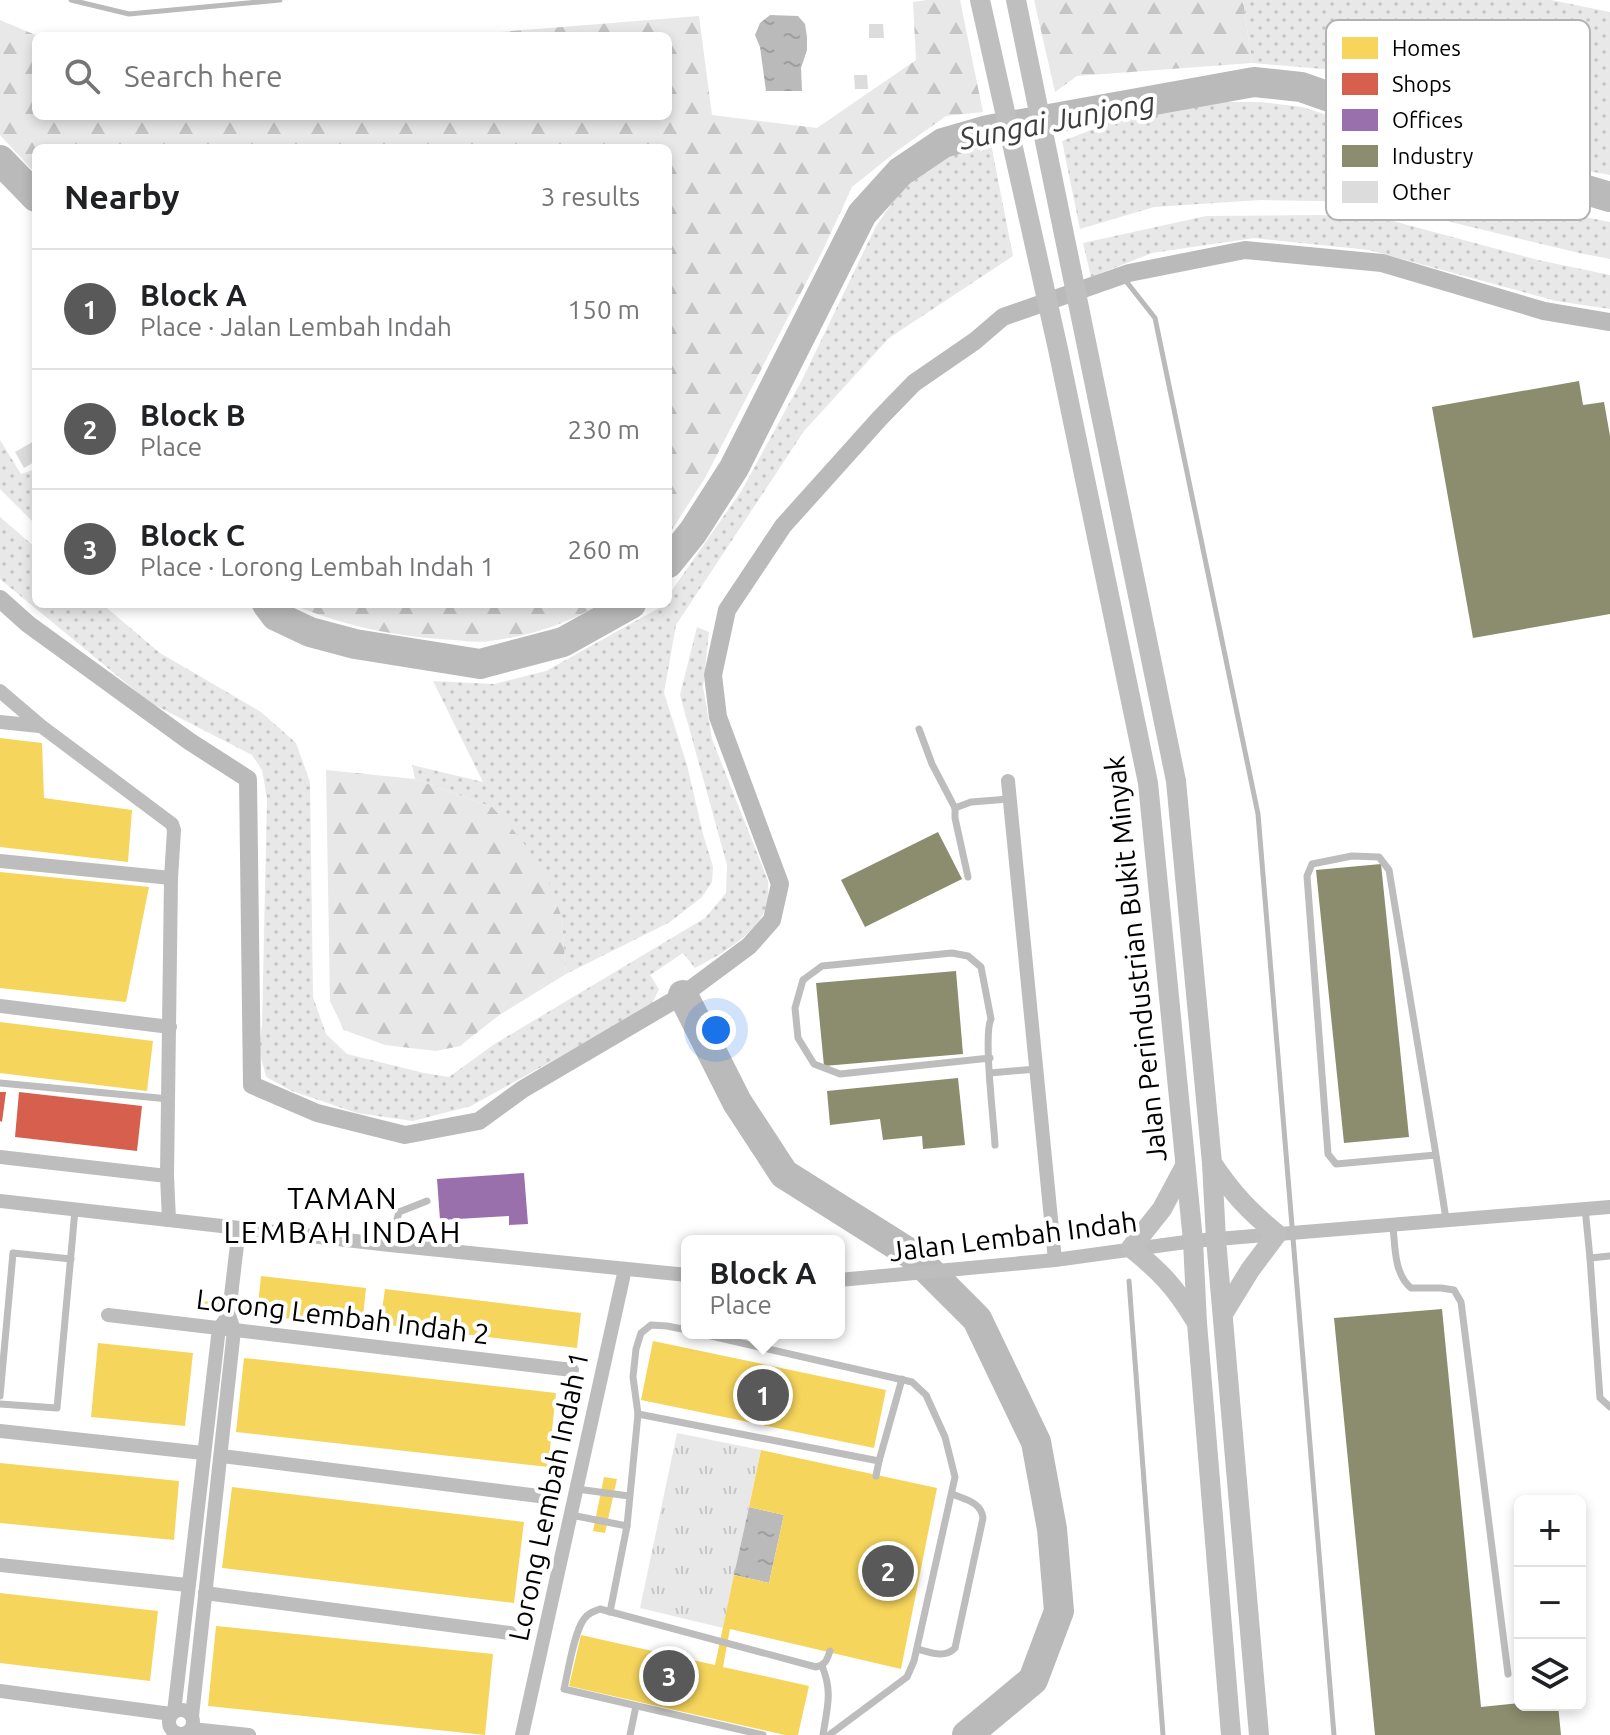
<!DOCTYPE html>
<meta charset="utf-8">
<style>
body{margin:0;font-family:Ubuntu,sans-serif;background:#f6f6f6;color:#202124}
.controls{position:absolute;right:24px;bottom:24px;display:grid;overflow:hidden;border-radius:12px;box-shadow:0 4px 12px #0003}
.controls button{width:72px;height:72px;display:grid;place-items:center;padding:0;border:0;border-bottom:2px solid #e0e0e0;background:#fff;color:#202124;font:40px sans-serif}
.you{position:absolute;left:716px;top:1030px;width:28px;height:28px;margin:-20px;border:6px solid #fff;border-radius:50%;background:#1a73e8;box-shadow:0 0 0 12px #1a73e833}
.badge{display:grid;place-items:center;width:52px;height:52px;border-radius:50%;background:#595959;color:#fff;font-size:26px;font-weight:700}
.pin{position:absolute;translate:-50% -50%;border:4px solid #fff;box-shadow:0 2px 8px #0006}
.popup{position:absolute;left:681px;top:1235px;width:164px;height:104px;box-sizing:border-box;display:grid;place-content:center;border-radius:12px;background:#fff;filter:drop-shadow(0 2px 6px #0005);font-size:26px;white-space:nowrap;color:#757577}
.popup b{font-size:30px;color:#202124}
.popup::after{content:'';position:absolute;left:50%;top:100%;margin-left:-16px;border:16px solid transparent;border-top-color:#fff}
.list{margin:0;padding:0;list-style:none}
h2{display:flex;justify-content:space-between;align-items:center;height:104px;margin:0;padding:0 32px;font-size:34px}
h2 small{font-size:26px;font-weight:400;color:#757577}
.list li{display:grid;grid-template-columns:52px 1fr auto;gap:24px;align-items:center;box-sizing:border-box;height:120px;padding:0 32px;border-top:2px solid #e0e0e0}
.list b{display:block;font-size:30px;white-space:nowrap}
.list p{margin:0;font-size:26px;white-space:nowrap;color:#757577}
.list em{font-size:26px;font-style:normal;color:#757577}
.icon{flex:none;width:44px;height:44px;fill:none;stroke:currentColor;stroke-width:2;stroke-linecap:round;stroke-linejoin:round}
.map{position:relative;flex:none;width:1610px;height:1735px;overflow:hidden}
.search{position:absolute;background:#fff;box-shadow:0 4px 12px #0003;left:32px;top:32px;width:640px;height:88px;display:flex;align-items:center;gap:20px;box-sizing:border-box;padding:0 28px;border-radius:12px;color:#757577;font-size:30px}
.panel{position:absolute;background:#fff;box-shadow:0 4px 12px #0003;left:32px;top:144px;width:640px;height:464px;border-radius:12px}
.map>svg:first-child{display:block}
.grass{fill:url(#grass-dots)}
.forest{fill:url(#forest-firs)}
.park{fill:url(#park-tufts)}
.water{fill:url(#water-ripples)}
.homes{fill:#f6d55c}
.shops{fill:#d6604d}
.offices{fill:#9970ab}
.industry{fill:#8c8c6e}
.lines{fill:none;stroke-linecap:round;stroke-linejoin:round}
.stream{stroke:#bababa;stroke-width:5}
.canal{stroke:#bababa;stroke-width:18}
.river{stroke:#bababa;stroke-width:30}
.building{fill:#dcdcdc}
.lane{stroke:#bdbdbd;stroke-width:7}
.street{stroke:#bdbdbd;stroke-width:14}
.secondary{stroke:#bfbfbf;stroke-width:20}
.labels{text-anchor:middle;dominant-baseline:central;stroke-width:8;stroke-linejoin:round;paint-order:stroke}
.street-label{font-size:28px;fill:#000;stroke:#fff}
.water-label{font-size:30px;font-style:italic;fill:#3e3e3e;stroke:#fff}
.neighbourhood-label{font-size:30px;letter-spacing:2px;fill:#000;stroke:#fff}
.key{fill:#fff;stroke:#b2b2b2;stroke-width:2}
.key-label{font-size:22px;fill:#000}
</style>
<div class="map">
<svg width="1610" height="1735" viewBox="0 0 1610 1735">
<defs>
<pattern id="grass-dots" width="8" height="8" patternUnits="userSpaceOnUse" patternTransform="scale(2)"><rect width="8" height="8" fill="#e8e8e8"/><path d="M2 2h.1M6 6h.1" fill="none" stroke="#c5c5c5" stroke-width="1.8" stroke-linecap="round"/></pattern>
<pattern id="forest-firs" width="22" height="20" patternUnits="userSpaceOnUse" patternTransform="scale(2)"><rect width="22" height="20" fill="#e8e8e8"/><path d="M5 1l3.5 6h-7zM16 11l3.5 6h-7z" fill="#c5c5c5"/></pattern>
<pattern id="park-tufts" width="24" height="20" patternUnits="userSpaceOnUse" patternTransform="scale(2)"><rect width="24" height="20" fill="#e8e8e8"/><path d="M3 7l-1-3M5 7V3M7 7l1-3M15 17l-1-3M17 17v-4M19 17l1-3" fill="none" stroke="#c5c5c5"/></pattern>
<pattern id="water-ripples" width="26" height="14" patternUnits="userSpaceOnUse" patternTransform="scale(2)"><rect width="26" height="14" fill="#bababa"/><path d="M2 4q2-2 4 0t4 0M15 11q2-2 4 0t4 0" fill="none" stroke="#9e9e9e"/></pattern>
</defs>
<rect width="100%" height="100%" fill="#fff"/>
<!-- grass -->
<g class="grass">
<polygon points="1243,0 1551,0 1610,12 1610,175 1583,170 1407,106 1335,70 1252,63"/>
<polygon points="1205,102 1261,102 1302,107 1349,122 1555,211 1610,222 1610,259 1579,253 1368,202 1261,200 1154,207 1080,229 1062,141 1145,110"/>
<polygon points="991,144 1013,256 889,338 804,431 676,625 664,693 687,765 703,834 713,867 712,882 702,897 670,922 566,974 562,918 492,807 415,779 412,765 483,782 433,681 494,684 546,671 659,608 662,604 668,604 668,596 742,490 803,378 876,226 905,185 940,156"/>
<polygon points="1318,215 1378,217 1538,260 1610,275 1610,309 1556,301 1369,250 1254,238 1152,253 1091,277 1083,243 1206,216"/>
<polygon points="0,440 21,474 36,469 36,525 0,489"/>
<path d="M 0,517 L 36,548 L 36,604 L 102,604 L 160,653 L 261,712 L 296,743 L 310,782 L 313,997 L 326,1034 L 347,1054 L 424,1073 L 449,1077 L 493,1045 L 705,918 L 726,893 L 727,865 L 680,695 L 697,627 L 709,632 L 703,687 L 712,739 L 768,881 C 768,887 769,894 768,900 C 763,931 720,955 695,968 L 683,953 L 650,975 L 659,989 L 651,1006 L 471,1106 L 413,1121 L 357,1113 L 292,1091 L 266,1077 L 259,1049 L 262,1026 L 267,798 L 262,770 L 252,755 L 149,702 L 0,579 Z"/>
</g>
<!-- forest -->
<g class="forest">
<polygon points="927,0 960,0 983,112 946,116 897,151 852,187 823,250 705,478 668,536 668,148 36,148 36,174 0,135 0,20 38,36 36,36 36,116 668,116 668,36 450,36 699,16 712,115 817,128 916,60 913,2"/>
<polygon points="1034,0 1243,0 1252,63 1077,76 1055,92"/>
<path d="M 292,604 L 600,604 C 567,624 529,636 490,641 C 478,643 465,641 453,640 C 398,637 342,626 292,604 Z"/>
<polygon points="326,770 415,779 492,807 514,831 544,869 562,918 566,974 498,1016 460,1046 436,1051 385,1045 344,1030 330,1001"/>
</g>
<!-- park -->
<polygon class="park" points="677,1433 761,1450 723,1628 640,1608"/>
<!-- water -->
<g class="water">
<polygon points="770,15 798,16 805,24 807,37 807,50 801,68 802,91 766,91 760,47 755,35 760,23"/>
<polygon points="749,1507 784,1515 769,1583 734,1575"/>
</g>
<!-- homes -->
<g class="homes">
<polygon points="0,738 42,743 44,798 132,810 128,862 0,847"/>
<polygon points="0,872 149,887 126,1002 0,988"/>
<polygon points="0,1022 153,1041 147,1091 0,1073"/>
<polygon points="261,1276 366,1288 362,1327 257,1315"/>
<polygon points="385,1289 581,1313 577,1348 380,1324"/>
<polygon points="202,1301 251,1306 249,1317 201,1312"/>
<polygon points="653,1341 886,1390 874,1448 641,1400"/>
<polygon points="98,1343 193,1353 185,1426 91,1417"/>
<polygon points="244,1358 556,1393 548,1467 236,1432"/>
<polygon points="761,1450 937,1488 901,1669 730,1629 723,1667 809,1686 798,1735 785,1735 569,1686 581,1635 715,1665 734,1575 769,1583 784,1515 749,1507"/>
<polygon points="0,1463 179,1481 174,1540 0,1523"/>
<polygon points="604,1477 617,1479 605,1533 593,1531"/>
<polygon points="232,1487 524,1522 514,1603 222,1568"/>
<polygon points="0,1593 158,1611 150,1681 0,1663"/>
<polygon points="216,1626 493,1654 485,1735 208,1706"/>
</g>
<!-- shops -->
<g class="shops">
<polygon points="0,1092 6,1092 2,1122 0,1121"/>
<polygon points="19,1092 142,1106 137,1151 15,1137"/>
</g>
<!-- offices -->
<polygon class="offices" points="524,1173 528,1224 509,1225 509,1216 440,1220 437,1179"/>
<!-- industry -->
<g class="industry">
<polygon points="1579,381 1583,405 1604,402 1610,436 1610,614 1473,638 1432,407"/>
<polygon points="938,832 962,879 865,927 841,880"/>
<polygon points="1381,864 1409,1137 1344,1143 1316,870"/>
<polygon points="956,971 963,1054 824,1066 816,983"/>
<polygon points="958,1078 965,1145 923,1149 922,1136 883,1140 880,1119 830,1125 827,1091"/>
<polygon points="1442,1309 1481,1707 1520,1703 1520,1705 1558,1705 1561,1735 1375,1735 1334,1318"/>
</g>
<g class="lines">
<!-- stream -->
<g class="stream">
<polyline points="71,0 129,14 280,0"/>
<polyline points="1122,276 1155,318 1258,814 1334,1735"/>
<polyline points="1129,1281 1163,1735"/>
</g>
<!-- canal -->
<polyline class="canal" points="0,599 28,624 189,741 248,779 252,1085 317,1113 405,1135 479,1121 523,1089 683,995 749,946 772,920 780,884 718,717 713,675 727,610 783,526 880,418 914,383 975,341 1003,317 1129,273 1245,250 1382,263 1544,311 1610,322"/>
<!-- river -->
<g class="river">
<polyline points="0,160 36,197"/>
<polyline points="668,563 693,532 734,468 862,214 900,172 943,143 988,130 1254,82 1301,87 1370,111 1512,168 1610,197"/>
<polyline points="267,604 276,616 310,632 355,644 480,664 563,642 631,604"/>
<polyline points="683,995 737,1102 784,1174 914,1256 977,1319 1036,1442 1052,1529 1059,1611 1033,1680 967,1735"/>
</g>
</g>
<!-- building -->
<g class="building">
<polygon points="869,24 883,24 884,38 869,38"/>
<polygon points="854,75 867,75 868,89 855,89"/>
<polygon points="36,440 36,461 24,468 15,452"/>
</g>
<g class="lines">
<!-- lane -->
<g class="lane">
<polyline points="919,729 932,764 955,808"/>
<polyline points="968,877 955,818 955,808 971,802 1009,799"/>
<path d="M 990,1058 L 840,1074 L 814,1064 L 798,1038 L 795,1008 L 803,980 L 822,966 L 952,953 L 968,956 L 981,967 L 991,1019 C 983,1035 994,1122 995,1145"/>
<polyline points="990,1073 1036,1069"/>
<polyline points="0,1083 169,1099"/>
<polyline points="1436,1155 1336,1164 1328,1154 1307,876 1312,864 1352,856 1379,857 1389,870 1436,1155 1446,1219"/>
<polyline points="1585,1208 1590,1258 1600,1398 1610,1407"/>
<path d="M 1393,1226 C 1395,1246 1394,1274 1411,1288 L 1441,1288 L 1454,1290 L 1461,1302 L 1508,1674"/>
<polyline points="390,1245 399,1212 427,1201"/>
<polyline points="1590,1258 1610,1256"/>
<polyline points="698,1333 912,1382 926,1395 945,1437 955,1477 914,1661 907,1677 829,1735"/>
<polyline points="0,1396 13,1253 71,1259"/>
<polyline points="0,1404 57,1408 75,1210"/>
<polyline points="638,1414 879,1461 876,1476"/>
<polyline points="879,1461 902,1379"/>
<polyline points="577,1489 629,1496"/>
<polyline points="571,1515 627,1526"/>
<polyline points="610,1612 627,1526 638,1414 633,1377 636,1349 641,1333 651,1325 667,1326 687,1330"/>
<path d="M 917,1649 C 930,1652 944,1659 955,1648 L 983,1518 C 981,1502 966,1500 952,1494"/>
<path d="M 822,1666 C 833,1692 827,1708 823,1735"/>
<polyline points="630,1735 636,1706"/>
<path d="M 763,1735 L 564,1689 C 568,1672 574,1632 584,1619 C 588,1613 594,1611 600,1609 L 816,1667 C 826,1665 827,1659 830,1651"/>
</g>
<!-- street -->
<g class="street">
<polyline points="0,691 41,726 172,824 174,830 171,878 167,1176 169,1220"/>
<polyline points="0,722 39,726"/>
<polyline points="1008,781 1055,1260"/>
<polyline points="0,861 171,878"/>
<polyline points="0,1006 170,1027"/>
<polyline points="0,1157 167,1176"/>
<polyline points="0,1201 390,1245 687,1275"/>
<polyline points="839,1280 1055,1260 1193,1241 1610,1207"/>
<polyline points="230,1304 239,1228"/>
<polyline points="108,1315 572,1370"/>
<polyline points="0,1431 203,1453"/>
<polyline points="222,1456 547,1497"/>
<polyline points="0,1565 187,1585"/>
<polyline points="205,1593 510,1633"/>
<polyline points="0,1691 171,1714"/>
<circle cx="181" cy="1722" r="12"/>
<polyline points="174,1712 219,1328 229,1315 234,1330 192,1716"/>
<polyline points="192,1729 249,1735"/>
<polyline points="522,1735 625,1269"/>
</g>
<!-- secondary -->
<g class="secondary">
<polyline points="980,0 1058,349 1148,783 1193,1241 1197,1323 1231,1735"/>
<polyline points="1016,0 1176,781 1212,1163 1216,1239 1259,1735"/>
<path d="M 1212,1163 C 1233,1194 1249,1211 1277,1234 L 1250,1270 L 1223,1314"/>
<path d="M 1185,1166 L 1162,1209 L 1131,1248 C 1160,1271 1176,1288 1195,1320"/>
</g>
</g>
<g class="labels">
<!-- street labels -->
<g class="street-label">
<text transform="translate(1135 959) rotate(-96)">Jalan Perindustrian Bukit Minyak</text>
<text transform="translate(1013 1236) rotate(-7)">Jalan Lembah Indah</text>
<text transform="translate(343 1316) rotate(7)">Lorong Lembah Indah 2</text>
<text transform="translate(548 1496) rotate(-78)">Lorong Lembah Indah 1</text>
</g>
<!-- water labels -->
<g class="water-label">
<text transform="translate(1057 120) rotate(-11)">Sungai Junjong</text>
</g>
<!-- neighbourhood labels -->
<g class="neighbourhood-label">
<text x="343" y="1198">TAMAN<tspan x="343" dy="34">LEMBAH INDAH</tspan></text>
</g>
</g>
<!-- legend -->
<rect x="1326" y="20" width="264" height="200" rx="12" class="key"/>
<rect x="1342" y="37" width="36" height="22" fill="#f6d55c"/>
<rect x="1342" y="73" width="36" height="22" fill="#d6604d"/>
<rect x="1342" y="109" width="36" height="22" fill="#9970ab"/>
<rect x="1342" y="145" width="36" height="22" fill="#8c8c6e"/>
<rect x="1342" y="181" width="36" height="22" fill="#dcdcdc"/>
<g class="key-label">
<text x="1392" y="56">Homes</text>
<text x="1392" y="92">Shops</text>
<text x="1392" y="128">Offices</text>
<text x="1392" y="164">Industry</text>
<text x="1392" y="200">Other</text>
</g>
</svg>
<div class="controls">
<button>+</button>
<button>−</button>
<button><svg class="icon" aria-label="layers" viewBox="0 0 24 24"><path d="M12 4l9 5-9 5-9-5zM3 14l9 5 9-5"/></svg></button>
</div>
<div class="you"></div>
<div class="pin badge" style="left:763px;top:1395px">1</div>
<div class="popup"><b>Block A</b>Place</div>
<div class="pin badge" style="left:888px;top:1571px">2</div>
<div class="pin badge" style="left:669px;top:1676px">3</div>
<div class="search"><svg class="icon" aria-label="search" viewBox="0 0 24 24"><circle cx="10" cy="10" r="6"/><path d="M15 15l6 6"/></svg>Search here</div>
<section class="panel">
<h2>Nearby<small>3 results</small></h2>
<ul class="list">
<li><span class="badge">1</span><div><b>Block A</b><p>Place · Jalan Lembah Indah</p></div><em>150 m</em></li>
<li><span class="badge">2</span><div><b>Block B</b><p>Place</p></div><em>230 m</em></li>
<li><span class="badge">3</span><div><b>Block C</b><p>Place · Lorong Lembah Indah 1</p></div><em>260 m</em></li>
</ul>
</section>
</div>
